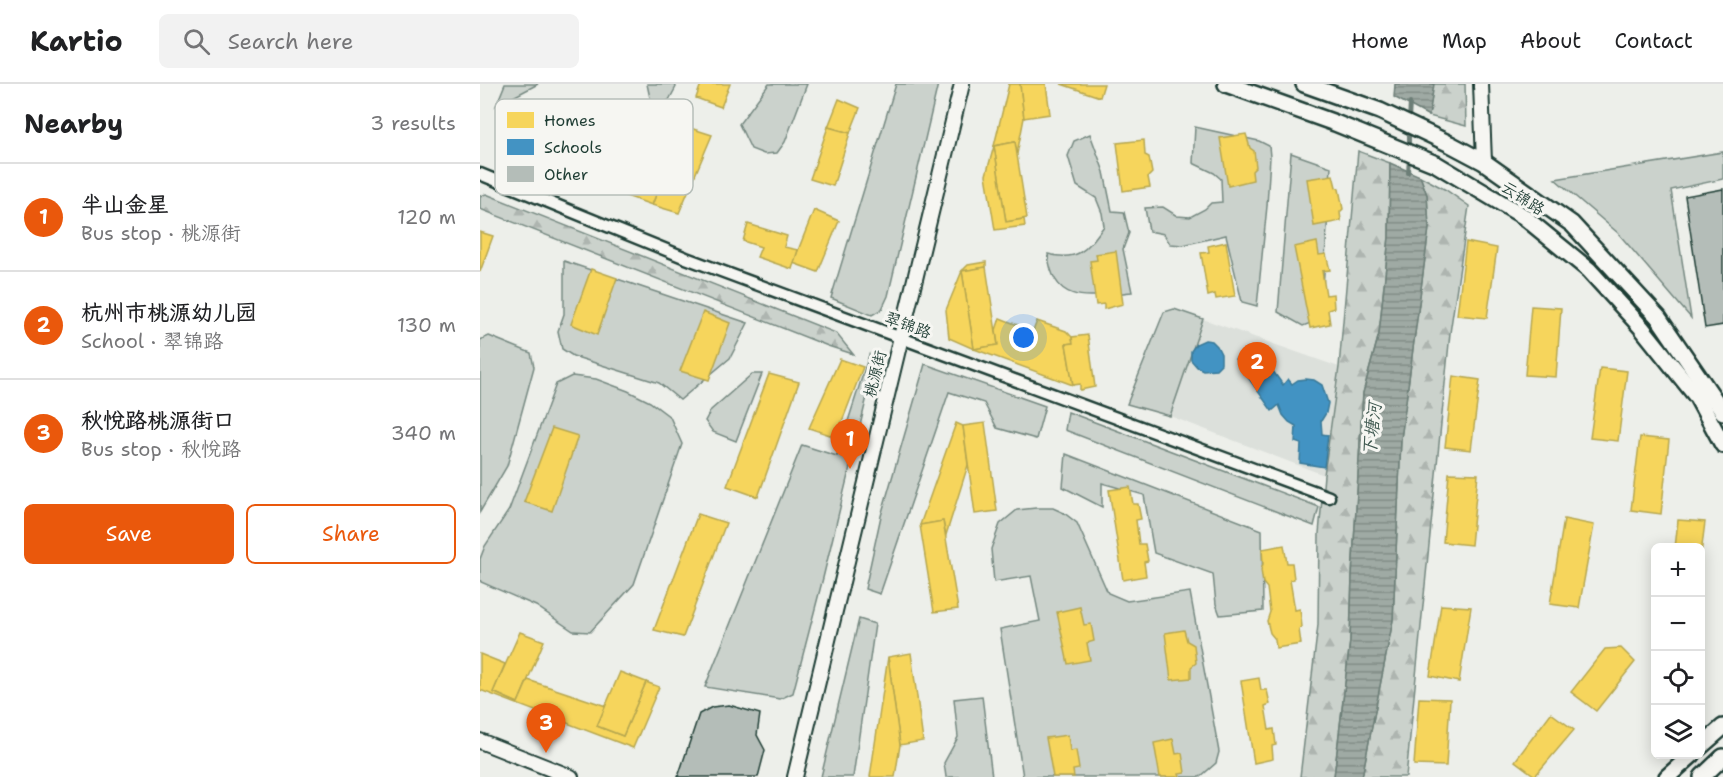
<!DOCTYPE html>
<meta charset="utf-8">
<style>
body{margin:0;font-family:"Shantell Sans","LXGW WenKai TC",sans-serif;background:#f2f2f2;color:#202124}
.controls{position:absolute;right:18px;bottom:18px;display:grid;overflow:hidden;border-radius:9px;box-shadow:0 3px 15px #0003}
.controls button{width:54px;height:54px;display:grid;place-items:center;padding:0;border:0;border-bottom:2px solid #e0e0e0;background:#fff;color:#202124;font:30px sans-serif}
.you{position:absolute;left:544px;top:254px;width:21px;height:21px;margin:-15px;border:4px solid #fff;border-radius:50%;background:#1a73e8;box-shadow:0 0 0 9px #1a73e833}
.badge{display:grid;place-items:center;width:39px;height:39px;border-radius:50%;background:#ea580c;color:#fff;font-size:20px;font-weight:700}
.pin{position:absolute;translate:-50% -50px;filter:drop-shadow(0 2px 3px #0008)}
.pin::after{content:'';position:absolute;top:32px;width:21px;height:18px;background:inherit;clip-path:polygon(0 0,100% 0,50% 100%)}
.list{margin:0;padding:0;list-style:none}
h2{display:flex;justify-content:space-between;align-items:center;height:78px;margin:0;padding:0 24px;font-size:26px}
h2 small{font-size:20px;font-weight:400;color:#757577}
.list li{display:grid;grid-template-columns:39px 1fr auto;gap:18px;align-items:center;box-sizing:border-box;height:108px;padding:0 24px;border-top:2px solid #e0e0e0}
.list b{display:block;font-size:22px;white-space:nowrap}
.list p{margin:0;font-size:20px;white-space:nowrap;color:#757577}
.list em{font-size:20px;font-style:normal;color:#757577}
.actions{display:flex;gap:12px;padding:18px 24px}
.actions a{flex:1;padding:14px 0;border:2px solid #ea580c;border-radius:9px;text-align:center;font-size:21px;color:#ea580c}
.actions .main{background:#ea580c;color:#fff}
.icon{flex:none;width:33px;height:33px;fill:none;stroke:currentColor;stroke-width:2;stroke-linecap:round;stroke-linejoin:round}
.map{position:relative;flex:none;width:1243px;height:693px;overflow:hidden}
header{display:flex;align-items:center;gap:36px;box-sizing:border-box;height:84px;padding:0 30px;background:#fff;border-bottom:2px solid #e0e0e0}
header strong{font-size:28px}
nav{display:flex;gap:33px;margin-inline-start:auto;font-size:21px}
.search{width:420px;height:54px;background:#f2f2f2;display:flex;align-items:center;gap:15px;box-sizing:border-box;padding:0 21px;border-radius:9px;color:#757577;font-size:22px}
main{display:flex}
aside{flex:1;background:#fff}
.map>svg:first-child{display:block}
.built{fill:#dce0db}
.grass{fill:#cbd2cc;stroke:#758880;stroke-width:1.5}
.forest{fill:url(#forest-firs);stroke:#758880;stroke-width:1.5}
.water{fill:url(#water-rules);stroke:#6c7e77;stroke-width:1.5}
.homes{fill:#f6d55c;stroke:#b6a750;stroke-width:1.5}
.schools{fill:#4393c3;stroke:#387998;stroke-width:1.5}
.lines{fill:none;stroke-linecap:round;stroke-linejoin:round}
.stream{stroke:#6c7e77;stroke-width:4}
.building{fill:#b4bdb8;stroke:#1f3d34;stroke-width:1.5}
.minor-casing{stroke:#1f3d34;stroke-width:15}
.tertiary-casing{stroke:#1f3d34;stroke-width:18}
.secondary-casing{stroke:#1f3d34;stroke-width:20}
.minor{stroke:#f6f6f2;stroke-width:10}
.tertiary{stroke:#f6f6f2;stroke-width:14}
.secondary{stroke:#f6f6f2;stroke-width:15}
.labels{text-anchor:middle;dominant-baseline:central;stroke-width:6;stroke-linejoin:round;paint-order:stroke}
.street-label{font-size:16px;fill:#1f3d34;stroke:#f6f6f2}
.water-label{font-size:18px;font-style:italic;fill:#3f5850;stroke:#f6f6f2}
.key{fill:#f6f6f2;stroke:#b6beb9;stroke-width:1.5}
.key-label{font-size:16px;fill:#1f3d34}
</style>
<header>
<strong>Kartio</strong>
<div class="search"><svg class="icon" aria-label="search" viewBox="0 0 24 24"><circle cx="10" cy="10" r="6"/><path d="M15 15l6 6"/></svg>Search here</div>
<nav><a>Home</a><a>Map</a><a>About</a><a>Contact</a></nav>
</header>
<main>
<aside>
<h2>Nearby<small>3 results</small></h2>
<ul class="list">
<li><span class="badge">1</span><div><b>半山金星</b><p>Bus stop · 桃源街</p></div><em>120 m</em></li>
<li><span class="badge">2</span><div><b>杭州市桃源幼儿园</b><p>School · 翠锦路</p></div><em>130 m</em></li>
<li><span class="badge">3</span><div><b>秋悦路桃源街口</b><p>Bus stop · 秋悦路</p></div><em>340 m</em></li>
</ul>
<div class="actions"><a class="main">Save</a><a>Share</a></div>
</aside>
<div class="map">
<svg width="1243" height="693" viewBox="0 0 1243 693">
<defs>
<pattern id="forest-firs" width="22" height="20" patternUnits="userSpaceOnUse" patternTransform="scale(1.5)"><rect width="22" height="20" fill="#cbd2cc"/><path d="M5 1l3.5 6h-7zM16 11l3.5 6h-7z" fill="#aeb5b0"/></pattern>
<pattern id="water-rules" width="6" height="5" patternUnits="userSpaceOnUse" patternTransform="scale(1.5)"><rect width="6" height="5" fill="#9faaa4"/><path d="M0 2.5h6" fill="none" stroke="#818c86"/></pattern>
</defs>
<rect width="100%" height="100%" fill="#edefea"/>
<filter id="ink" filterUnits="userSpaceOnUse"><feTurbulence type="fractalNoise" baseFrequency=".0167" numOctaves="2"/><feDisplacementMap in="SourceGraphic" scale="12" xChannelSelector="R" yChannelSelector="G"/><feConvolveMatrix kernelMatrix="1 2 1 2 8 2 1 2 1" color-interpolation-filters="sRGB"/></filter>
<g filter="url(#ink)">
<!-- built -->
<polygon class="built" points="723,235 859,283 844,391 690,332"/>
<!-- grass -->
<g class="grass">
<polygon points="25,0 58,0 16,22"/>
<polygon points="167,0 195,0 196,3 189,16 180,21 170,14"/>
<polygon points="289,0 327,0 305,58 297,69 284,70 271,65 259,40"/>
<polygon points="416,0 458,0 408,212 402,225 392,231 351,214"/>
<polygon points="715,43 779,57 789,62 790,73 787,122 777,222 762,218 746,151 703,161 690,160 684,150 669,147 665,124 683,123 697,132 710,133 725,125 731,119 742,118 741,95 734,89 713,79"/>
<path d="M 610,50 L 624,88 L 632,127 L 644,128 L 649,149 L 643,165 L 652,208 C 613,212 573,224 568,170 C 599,178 607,165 624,142 L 622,129 L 616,114 L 597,102 L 588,72 L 594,57 Z"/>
<polygon points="1243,68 1243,95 1191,106 1211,234 1138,149 1075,95"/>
<polygon points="811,69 851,83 841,235 823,242 798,228"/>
<polygon points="84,177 268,239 250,274 200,316 179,299 93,272 82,265 78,247 84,230"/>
<polygon points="694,225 723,235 690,332 647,320 684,228"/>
<polygon points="9,252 51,269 54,283 27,382 0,428 0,256"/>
<polygon points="389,271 393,288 343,494 313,609 300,615 225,603 322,361 357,372"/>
<polygon points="445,280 565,322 556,355 517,344 504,319 469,308 400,510 385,505 401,432"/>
<polygon points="272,290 282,290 256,357 233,348 225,337 231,326"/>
<polygon points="92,292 116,295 148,307 170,318 190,333 202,360 154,500 110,548 93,547 56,522 1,498 0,495 0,475 5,462 29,426 76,300"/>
<polygon points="588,328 839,423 834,442 585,346"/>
<polygon points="586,370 782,446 783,527 740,531 736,520 733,490 674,469 664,411 622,399 622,423 583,403"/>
<polygon points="556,424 573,424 584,429 597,439 628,509 647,517 710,508 739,668 736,679 720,693 543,693 520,545 560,537 551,492 514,498 511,465 520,440 537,426"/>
<polygon points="379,535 395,540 373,693 341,693"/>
<polygon points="502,612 512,693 466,693 464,679 478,653 474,615"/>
</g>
<!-- forest -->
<g class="forest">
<polygon points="953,0 985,0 986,42 949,32"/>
<polygon points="878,67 910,79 909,153 899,250 883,309 872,492 870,557 854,693 820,693 838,541 839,450 844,391 859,283"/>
<polygon points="940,92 966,106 989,122 970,249 926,693 882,693 913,536 921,355 949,144 947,111"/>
<polygon points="6,110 356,249 373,270 348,262 0,125 0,112"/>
</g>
<!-- water -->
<g class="water">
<polygon points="915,0 954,0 949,32 914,13"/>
<polygon points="910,79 940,92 947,111 949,144 921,355 913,536 882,693 854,693 870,557 872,492 883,309 899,250 909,153"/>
</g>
<!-- homes -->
<g class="homes">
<polygon points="221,0 250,0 241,23 216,14"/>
<polygon points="529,0 540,0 544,34 537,70 535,58 514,62"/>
<polygon points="540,0 566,0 570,30 544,34"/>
<polygon points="581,0 624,0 620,13"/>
<polygon points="359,15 380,24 370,49 348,43"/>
<polygon points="204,42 232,51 199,129 172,121"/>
<polygon points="348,43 370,49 353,102 330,95"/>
<polygon points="766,50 770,64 774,67 776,83 772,87 773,96 748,102 740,54"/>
<polygon points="664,56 665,71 669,73 672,89 668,93 670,103 643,107 637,59"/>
<polygon points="535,58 547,134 526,138 514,62"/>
<polygon points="108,59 148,73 144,83 182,95 172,121 92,93"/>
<polygon points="514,62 526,138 544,135 545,142 515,146 506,91"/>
<polygon points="853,91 856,103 859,105 863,125 860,128 861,137 834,142 827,95"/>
<polygon points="334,126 359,137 338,188 313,179"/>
<polygon points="268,140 307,152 304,163 318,166 312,185 277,173 281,163 263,157"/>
<polygon points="0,148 13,152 0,188"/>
<polygon points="746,158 755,212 736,215 735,210 728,212 721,169 729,168 728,162"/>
<polygon points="837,158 839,171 846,170 850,186 842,187 846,211 853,210 854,224 848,226 850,240 830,244 814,163"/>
<polygon points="986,158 1017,164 1007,234 977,231"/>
<polygon points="636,167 643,220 624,225 624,220 616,221 610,177 617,176 616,170"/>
<polygon points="506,178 506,183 482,187 488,181"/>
<polygon points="506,183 518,261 494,265 482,187"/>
<polygon points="111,185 137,194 117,251 91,240"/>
<polygon points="482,187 494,265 469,254 466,226"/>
<polygon points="1051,222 1081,224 1076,293 1045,291"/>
<polygon points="223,228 250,239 229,296 200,287"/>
<polygon points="520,234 553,247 557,237 586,247 592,253 593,259 586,260 593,301 494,265 518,261 516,246"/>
<polygon points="608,251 615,303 600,306 600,300 593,301 586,260 593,259 592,253"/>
<polygon points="360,275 383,283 356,353 329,344"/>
<polygon points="1120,284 1147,287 1138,357 1110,354"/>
<polygon points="289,290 319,298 278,413 247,402"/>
<polygon points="973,292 1000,296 991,366 965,363"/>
<polygon points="476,339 483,342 488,381 466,451 463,437 440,441"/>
<polygon points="505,339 517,427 495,430 483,342"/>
<polygon points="72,344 98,352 72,427 44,418"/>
<polygon points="1160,353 1189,356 1181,430 1151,426"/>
<polygon points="969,389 998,390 991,461 963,458"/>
<polygon points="650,403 653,420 658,420 661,435 656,436 659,460 665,460 668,477 664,478 666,492 643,496 629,406"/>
<polygon points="218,430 246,439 203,553 174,546"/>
<polygon points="1084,435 1114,441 1099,524 1070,520"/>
<polygon points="1198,436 1225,438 1220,478 1220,464 1195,464"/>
<polygon points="463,437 478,525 454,528 440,441"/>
<polygon points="804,461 807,479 812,479 814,495 810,496 815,526 820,525 822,543 819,545 821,560 796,564 795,555 790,549 787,537 790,528 787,504 783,499 781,486 783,480 782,465"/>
<polygon points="961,521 991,523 979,598 950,592"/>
<polygon points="600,523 604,541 611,540 614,557 607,559 610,576 588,580 577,528"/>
<polygon points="704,546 707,557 714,561 716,579 711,583 711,594 691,596 685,549"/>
<polygon points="40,548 64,557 38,619 13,608"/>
<polygon points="1141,564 1155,578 1116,627 1091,608 1125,565"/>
<polygon points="431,569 443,657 420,661 408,573"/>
<polygon points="0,570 25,580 13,608 38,619 48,596 126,622 117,642 143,652 166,598 179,603 153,664 0,606"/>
<polygon points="408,573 420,661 415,693 390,693"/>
<polygon points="140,588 166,598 143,652 117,642"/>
<polygon points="779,594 781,606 787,606 790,620 785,622 789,646 794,645 796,661 792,662 793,675 774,679 761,597"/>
<polygon points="939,614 970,615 966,682 934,681"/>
<polygon points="1071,629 1094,646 1055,692 1035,677"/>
<polygon points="588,651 590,667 596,666 599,685 593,686 594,693 573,693 566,654"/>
<polygon points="693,655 696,670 702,669 705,689 699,690 700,693 680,693 674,659"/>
</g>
<!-- schools -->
<g class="schools">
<polygon points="725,256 732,257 737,262 741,270 741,280 736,285 723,286 717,283 711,276 711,267 716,260"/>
<polygon points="767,264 777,265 803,301 808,295 812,300 818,296 826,295 834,296 842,301 848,319 846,329 841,337 842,350 848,351 844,383 820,379 821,360 815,358 816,342 809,338 803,331 799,321 792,327 755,275"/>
</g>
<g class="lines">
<!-- stream -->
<g class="stream">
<polyline points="929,35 930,19"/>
<polyline points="929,65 929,46"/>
<polyline points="928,89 929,73"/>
</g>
</g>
<!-- building -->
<g class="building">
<polygon points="1243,105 1243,241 1225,244 1205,112"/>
<polygon points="249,621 280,630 277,651 285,666 278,693 198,693 219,630 232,623"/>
</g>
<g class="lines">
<!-- minor casing -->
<g class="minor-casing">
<polyline id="minor" points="0,90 206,174 849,413"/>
</g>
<!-- tertiary casing -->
<g class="tertiary-casing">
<g id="tertiary">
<polyline points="1001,0 1004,78"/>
<polyline points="0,657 91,693"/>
<polyline points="315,693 482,0"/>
</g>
</g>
<!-- secondary casing -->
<g class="secondary-casing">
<g id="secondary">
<polyline points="746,0 855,39 956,80 1043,132 1109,186 1161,243 1217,313 1243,361"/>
<polyline points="824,0 900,27 970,60 1004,78 1092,140 1178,233 1243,328"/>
<polyline points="1220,663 1243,643"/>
<polyline points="1187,693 1213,670"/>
<polyline points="1222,693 1243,673"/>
</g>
</g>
<!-- minor -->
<use href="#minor" class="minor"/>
<!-- tertiary -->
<use href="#tertiary" class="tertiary"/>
<!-- secondary -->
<use href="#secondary" class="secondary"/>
</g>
</g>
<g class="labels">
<!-- street labels -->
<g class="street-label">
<text transform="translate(1043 114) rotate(33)">云锦路</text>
<text transform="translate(428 241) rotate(20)">翠锦路</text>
<text transform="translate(395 290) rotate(-76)">桃源街</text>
</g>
<!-- water labels -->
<g class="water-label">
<text transform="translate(892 345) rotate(-84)">下塘河</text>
</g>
</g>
<!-- legend -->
<rect x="15" y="15" width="198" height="96" rx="9" class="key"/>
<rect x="27" y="28" width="27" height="16" fill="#f6d55c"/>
<rect x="27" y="55" width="27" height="16" fill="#4393c3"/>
<rect x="27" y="82" width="27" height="16" fill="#b4bdb8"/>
<g class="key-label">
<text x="64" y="42">Homes</text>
<text x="64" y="69">Schools</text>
<text x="64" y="96">Other</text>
</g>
</svg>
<div class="controls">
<button>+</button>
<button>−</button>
<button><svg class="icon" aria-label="locate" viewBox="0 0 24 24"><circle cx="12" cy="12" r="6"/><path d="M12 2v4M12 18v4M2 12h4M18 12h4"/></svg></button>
<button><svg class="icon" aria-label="layers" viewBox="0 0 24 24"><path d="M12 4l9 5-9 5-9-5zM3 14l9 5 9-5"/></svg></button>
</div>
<div class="you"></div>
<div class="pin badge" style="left:370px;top:385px">1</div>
<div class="pin badge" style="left:777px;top:308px">2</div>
<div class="pin badge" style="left:66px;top:669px">3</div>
</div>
</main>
